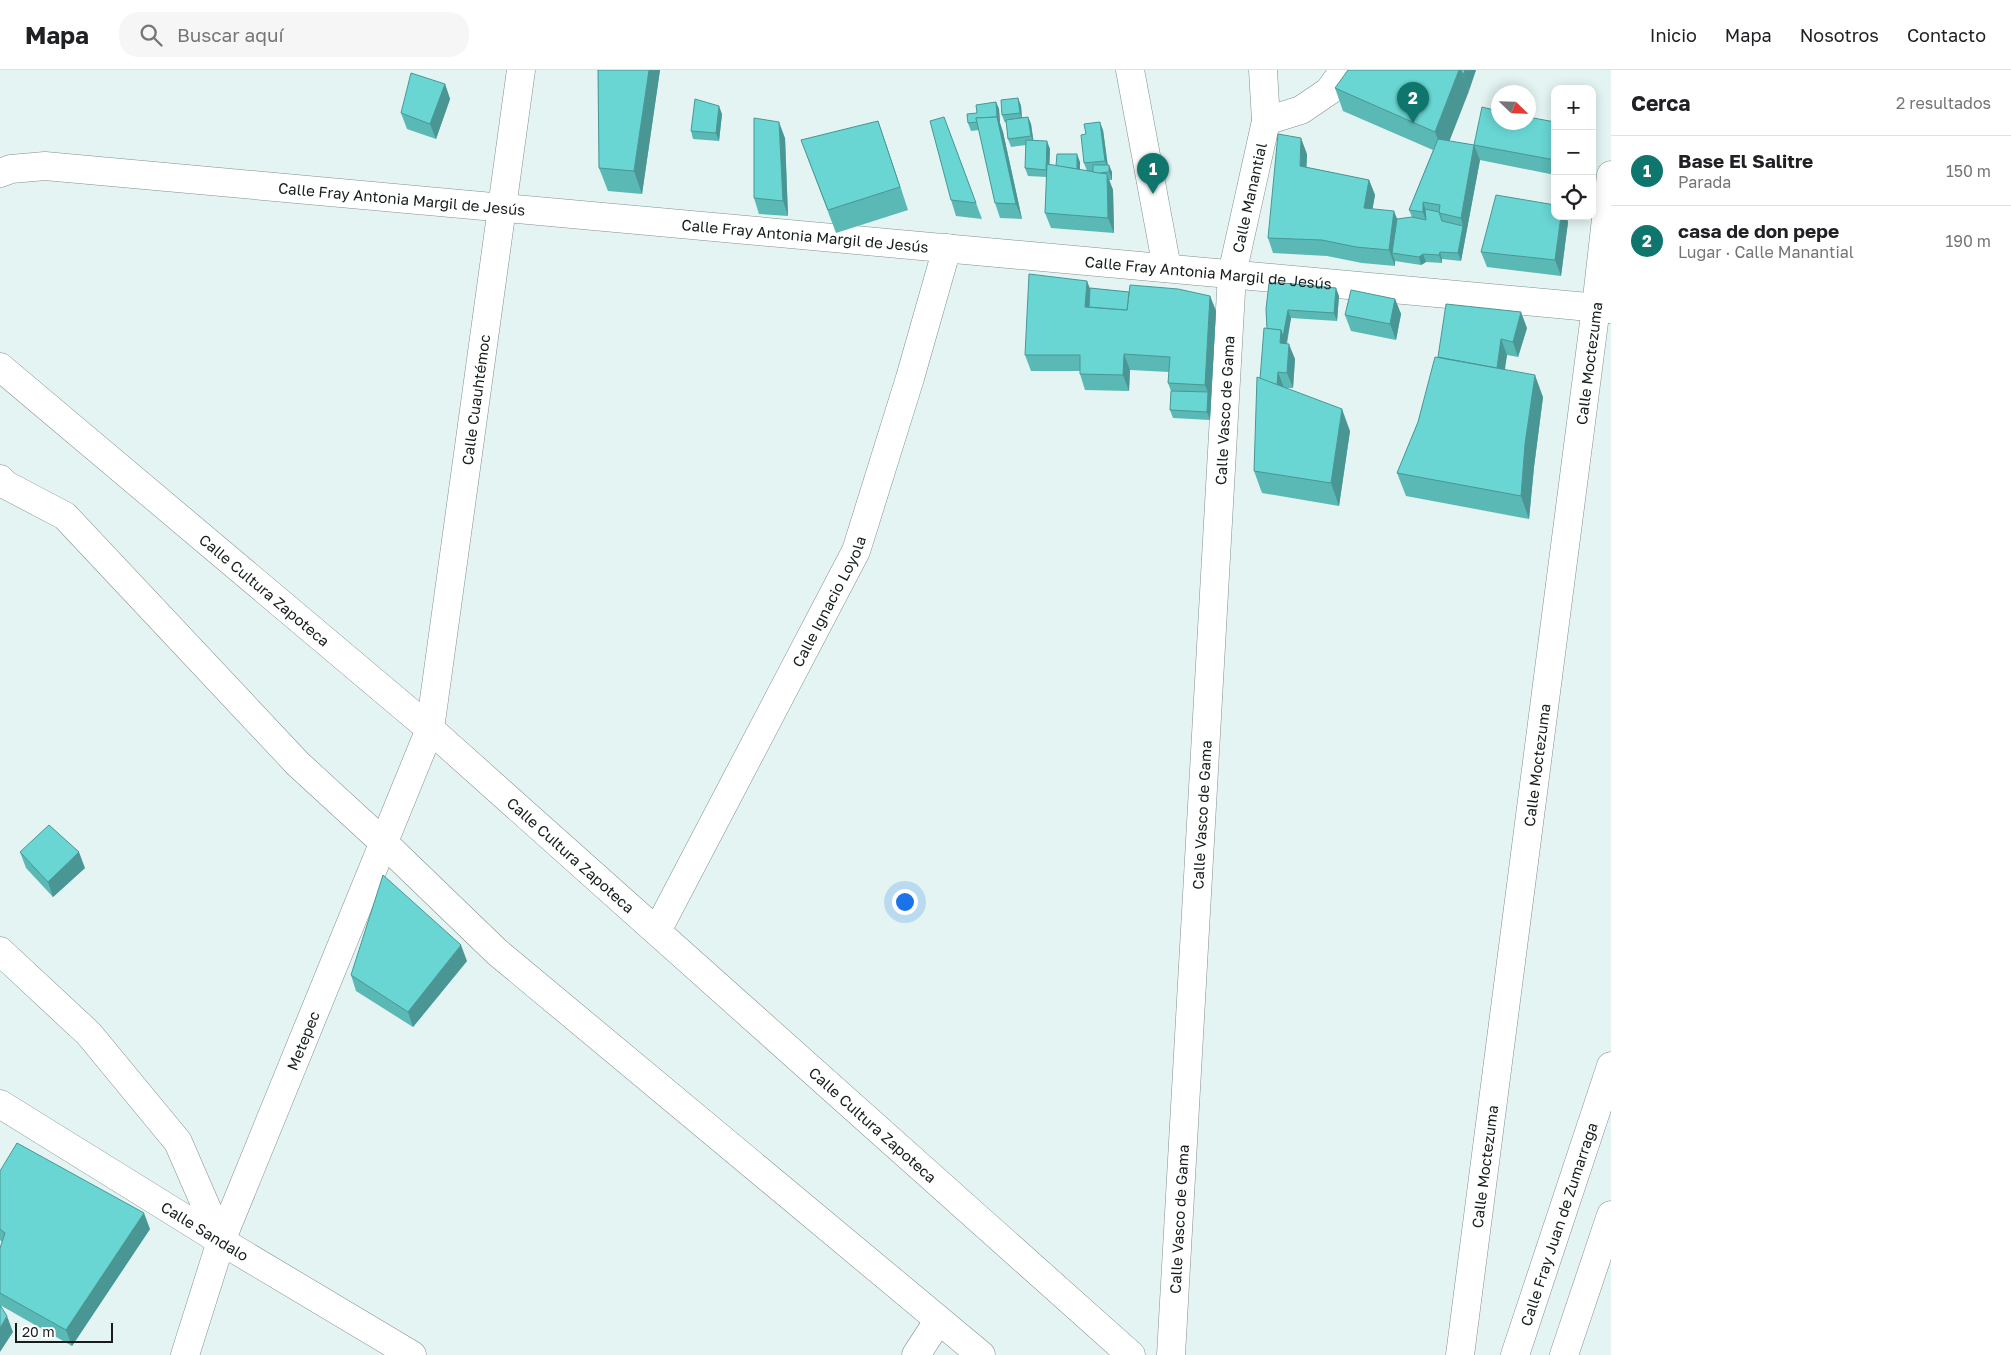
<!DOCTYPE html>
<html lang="es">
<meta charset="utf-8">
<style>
body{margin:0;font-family:"Golos Text",sans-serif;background:#f6f6f6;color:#202124}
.controls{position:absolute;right:15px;top:15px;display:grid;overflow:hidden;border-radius:10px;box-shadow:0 2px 12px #0003}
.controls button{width:45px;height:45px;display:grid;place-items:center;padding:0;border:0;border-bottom:1px solid #e0e0e0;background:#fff;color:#202124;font:25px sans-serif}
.compass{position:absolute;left:1491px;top:15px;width:45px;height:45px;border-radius:50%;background:#fff;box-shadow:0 2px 12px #0003;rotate:113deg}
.scale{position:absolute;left:15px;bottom:12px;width:98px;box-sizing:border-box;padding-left:5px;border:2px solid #171d1d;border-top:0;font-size:14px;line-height:18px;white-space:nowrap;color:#171d1d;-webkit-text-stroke:4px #fff;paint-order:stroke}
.you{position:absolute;left:904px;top:831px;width:18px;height:18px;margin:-12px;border:4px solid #fff;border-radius:50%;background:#1a73e8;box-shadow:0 0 0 8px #1a73e833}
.badge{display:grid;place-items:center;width:32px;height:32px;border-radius:50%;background:#0f766e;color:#fff;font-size:16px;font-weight:700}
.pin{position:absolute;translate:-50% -41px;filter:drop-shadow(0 1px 2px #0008)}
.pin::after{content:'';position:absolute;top:26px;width:18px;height:15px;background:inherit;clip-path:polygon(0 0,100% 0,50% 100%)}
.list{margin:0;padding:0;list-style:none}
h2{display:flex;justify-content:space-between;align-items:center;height:65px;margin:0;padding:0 20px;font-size:21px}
h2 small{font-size:16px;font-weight:400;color:#757577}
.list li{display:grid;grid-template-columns:32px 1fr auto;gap:15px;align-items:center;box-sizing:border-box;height:70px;padding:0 20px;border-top:1px solid #e0e0e0}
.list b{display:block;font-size:19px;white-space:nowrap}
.list p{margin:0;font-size:16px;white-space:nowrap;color:#757577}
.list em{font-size:16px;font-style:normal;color:#757577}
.icon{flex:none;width:28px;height:28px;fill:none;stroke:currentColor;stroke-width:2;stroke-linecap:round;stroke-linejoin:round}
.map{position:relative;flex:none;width:1611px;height:1285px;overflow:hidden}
header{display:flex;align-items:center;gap:30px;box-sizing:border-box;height:70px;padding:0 25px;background:#fff;border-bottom:1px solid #e0e0e0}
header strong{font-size:24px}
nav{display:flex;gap:28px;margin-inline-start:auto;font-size:18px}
.search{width:350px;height:45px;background:#f6f6f6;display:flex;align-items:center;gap:12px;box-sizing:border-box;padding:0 18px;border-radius:20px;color:#757577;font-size:19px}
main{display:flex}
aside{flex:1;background:#fff}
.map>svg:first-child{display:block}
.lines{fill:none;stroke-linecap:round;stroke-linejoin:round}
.minor-casing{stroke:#80908f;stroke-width:29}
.minor{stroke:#fff;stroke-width:28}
.wall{fill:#5ab8b5}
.shaded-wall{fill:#4a9694}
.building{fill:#69d6d3;stroke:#4a9694}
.labels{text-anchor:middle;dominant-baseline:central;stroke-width:5;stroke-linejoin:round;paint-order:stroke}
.street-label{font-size:15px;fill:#171d1d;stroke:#fff}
</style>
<header>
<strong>Mapa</strong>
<div class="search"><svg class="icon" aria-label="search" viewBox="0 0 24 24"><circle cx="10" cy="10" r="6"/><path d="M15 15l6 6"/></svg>Buscar aquí</div>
<nav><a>Inicio</a><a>Mapa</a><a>Nosotros</a><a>Contacto</a></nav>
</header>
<main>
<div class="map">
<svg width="1611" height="1285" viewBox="0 0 1611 1285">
<rect width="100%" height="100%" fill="#e3f4f3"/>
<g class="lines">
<!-- minor casing -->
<g class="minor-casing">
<g id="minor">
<polyline points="1130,0 1167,198"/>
<polyline points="1266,51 1301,40 1329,21 1344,0"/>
<path id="s1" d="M 0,103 L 11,99 L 45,96 L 1611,239"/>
<path id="s2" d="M 0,297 L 430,659 L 1131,1285"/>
<polyline points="0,409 6,415 65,446 298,694 384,773 497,882 981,1285"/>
<path id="s3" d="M 657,861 L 856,481 L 910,308 L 947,178"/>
<polyline points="0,881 89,964 178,1072 221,1171"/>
<path id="s4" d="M 0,1034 L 221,1171 L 412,1285"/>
<path id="s5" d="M 185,1285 L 221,1171 L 430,659 L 521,0"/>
<polyline points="916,1285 938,1251"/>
<path id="s6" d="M 1171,1285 L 1232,204 L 1266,51 L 1263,0"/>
<path id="s7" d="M 1460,1285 L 1596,237 L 1611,105"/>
<path id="s8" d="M 1515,1285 L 1611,996"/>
<polyline points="1564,1285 1611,1145"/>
</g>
</g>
<!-- minor -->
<use href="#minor" class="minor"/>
</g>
<!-- wall -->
<g class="wall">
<polygon points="598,0 660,0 642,124 608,121 599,98"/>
<polygon points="1476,0 1449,71 1474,75 1555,52 1555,105 1480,90 1461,191 1442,189 1442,193 1426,192 1421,195 1395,191 1395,196 1362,193 1327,186 1273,183 1268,168 1307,84 1306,97 1369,110 1375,125 1372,139 1397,149 1412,147 1409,140 1433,80 1343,41 1335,18"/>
<polygon points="445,14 450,29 436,69 407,59 401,43"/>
<polygon points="1018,28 1021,36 1022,47 1028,47 1031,54 1033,70 1050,79 1049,95 1056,96 1080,92 1080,100 1087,101 1084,93 1086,64 1103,60 1108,95 1112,102 1112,110 1109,110 1113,120 1114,163 1051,158 1045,143 1047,107 1028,106 1025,98 1026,75 1011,77 1008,69 1006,52 1005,53 1002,45"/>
<polygon points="996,32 999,39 1000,53 1003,62 1022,149 1000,148 995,133 979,60 971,61 968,53 977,43"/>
<polygon points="722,44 719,71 693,69 691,61"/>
<polygon points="944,47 982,149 956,146 951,130"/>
<polygon points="878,51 908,140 836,163 801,70"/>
<polygon points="785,68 788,146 759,144 754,128"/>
<polygon points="1555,146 1566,146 1568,152 1561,206 1487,197 1481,182"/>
<polygon points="1090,218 1129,222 1210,226 1216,241 1210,350 1173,348 1170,340 1171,321 1168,313 1169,302 1130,300 1129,321 1085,320 1080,304 1080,301 1031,301 1025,285"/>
<polygon points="1339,226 1337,251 1291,248 1287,274 1295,289 1293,318 1286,318 1350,361 1339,436 1262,423 1254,401 1260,309 1267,259 1266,239"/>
<polygon points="1395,229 1401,244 1396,270 1351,261 1345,245"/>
<polygon points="1527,258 1518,287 1507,285 1504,299 1543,327 1534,397 1529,449 1406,426 1397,403 1418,352 1438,287"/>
<polygon points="20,782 85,798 53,827 26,798"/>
<polygon points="467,891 413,957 356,921 351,905"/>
<polygon points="0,1101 150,1159 72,1276 0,1235 0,1178 2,1172 0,1170"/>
</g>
<!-- shaded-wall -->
<g class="shaded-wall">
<polygon points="649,0 660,0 642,124 634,101"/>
<polygon points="1459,0 1461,0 1469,21 1444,85 1435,62"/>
<polygon points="1465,0 1476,0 1469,21 1463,5"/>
<polygon points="445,14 450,29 436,69 430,54"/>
<polygon points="1018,28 1021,36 1022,51 1020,43"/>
<polygon points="996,32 999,39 1000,53 1003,62 1022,149 1016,134 997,50"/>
<polygon points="719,36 722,44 719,71 716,63"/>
<polygon points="1028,47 1031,54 1034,74 1031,66"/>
<polygon points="878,51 886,74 908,140 900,117"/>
<polygon points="779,52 785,68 788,146 783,131"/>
<polygon points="1100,52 1103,60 1108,99 1105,91"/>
<polygon points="1301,68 1307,84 1306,112 1300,96"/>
<polygon points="1047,71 1050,79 1049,107 1046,100"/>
<polygon points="1474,75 1480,90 1461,191 1458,183 1463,156 1461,148"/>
<polygon points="1077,84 1080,92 1080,107 1077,99"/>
<polygon points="1109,95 1112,102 1112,110 1109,102"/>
<polygon points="1107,104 1113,120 1114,163 1108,148"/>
<polygon points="1369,110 1375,125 1370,154 1364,138"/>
<polygon points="1423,132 1428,147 1428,158 1423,142"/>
<polygon points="1394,141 1400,156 1392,183 1395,191 1395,196 1389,180"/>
<polygon points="1561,146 1566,146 1568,152 1561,206 1555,190"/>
<polygon points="1440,182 1442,189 1442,193 1439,185"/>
<polygon points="1423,184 1426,192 1421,195 1419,187"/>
<polygon points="1087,211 1093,226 1092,245 1085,237"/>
<polygon points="1336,218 1339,226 1337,251 1334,243"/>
<polygon points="1210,226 1216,241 1210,350 1207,342 1208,322 1205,315"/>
<polygon points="1395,229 1401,244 1396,270 1390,254"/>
<polygon points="1288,240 1291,248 1286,275 1280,273 1281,260"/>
<polygon points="1521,242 1527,258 1518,287 1513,272"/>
<polygon points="1501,269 1507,285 1502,320 1496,304"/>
<polygon points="1289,274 1295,289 1293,318 1287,303"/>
<polygon points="1124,284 1130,300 1129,321 1123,305"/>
<polygon points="1278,302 1284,318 1277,316"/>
<polygon points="1535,305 1543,327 1534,397 1529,449 1521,426 1525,374"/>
<polygon points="1342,339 1350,361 1339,436 1331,413"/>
<polygon points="79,782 85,798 53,827 48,812"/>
<polygon points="461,875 467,891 413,957 408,942"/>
<polygon points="144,1143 150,1159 72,1276 66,1260"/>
<polygon points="7,1246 13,1262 0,1282 0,1258"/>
</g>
<!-- building -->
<g class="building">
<polygon points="598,0 649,0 634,101 599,98"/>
<polygon points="1348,0 1459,0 1435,62 1335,18"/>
<polygon points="1461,0 1465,0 1463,5"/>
<polygon points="411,3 445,14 430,54 401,43"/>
<polygon points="1018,28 1020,43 1002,45 1001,30"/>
<polygon points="695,29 719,36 716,63 691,61"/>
<polygon points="996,32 997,47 976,48 977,52 968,53 967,44 977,43 976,35"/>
<polygon points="1482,37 1498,41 1498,52 1528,52 1528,47 1555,52 1555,90 1474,75 1461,148 1439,143 1440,135 1423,132 1423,142 1409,140 1438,69 1474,75"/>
<polygon points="944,47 976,133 951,130 930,51"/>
<polygon points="997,47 1016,134 995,133 976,48"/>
<polygon points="1028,47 1031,66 1008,69 1006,50"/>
<polygon points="754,48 779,52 783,131 754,128"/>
<polygon points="878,51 900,117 828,140 801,70"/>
<polygon points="1100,52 1105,91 1084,93 1081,65 1086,64 1084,54"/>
<polygon points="1278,64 1301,68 1300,96 1369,110 1364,138 1394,141 1389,180 1356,177 1322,170 1268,168"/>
<polygon points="1026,70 1047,71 1046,100 1025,98"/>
<polygon points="1057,84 1077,84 1077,99 1056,96"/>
<polygon points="1047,94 1107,104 1108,148 1045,143"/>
<polygon points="1093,95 1109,95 1109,102 1099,103 1093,102"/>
<polygon points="1496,125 1555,135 1555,146 1561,146 1555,190 1481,182"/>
<polygon points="1425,139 1439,142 1442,151 1463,156 1458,183 1440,182 1439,185 1423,184 1419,187 1392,183 1397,149 1412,147 1426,150"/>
<polygon points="1029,204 1087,211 1085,237 1127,240 1130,215 1178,219 1210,226 1205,315 1168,313 1170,287 1124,284 1123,305 1080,304 1080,285 1025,285"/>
<polygon points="1269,213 1283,213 1336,218 1334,243 1288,240 1283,267 1281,260 1267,259 1266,239"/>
<polygon points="1090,218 1129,222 1127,240 1089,237"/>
<polygon points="1351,220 1395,229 1390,254 1345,245"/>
<polygon points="1446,234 1521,242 1513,272 1501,269 1497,298 1438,287"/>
<polygon points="1264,258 1281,260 1280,273 1289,274 1287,303 1278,302 1277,315 1260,309"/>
<polygon points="1435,287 1535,305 1525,374 1521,426 1397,403 1418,352"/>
<polygon points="1257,307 1342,339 1331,413 1254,401"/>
<polygon points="1171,321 1208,322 1207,342 1170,340"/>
<polygon points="49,755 79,782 48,812 20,782"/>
<polygon points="383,805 461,875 408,942 351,905"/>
<polygon points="17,1073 144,1143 66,1260 0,1223 0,1178 5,1163 0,1159 0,1101"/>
<polygon points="0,1235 7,1246 0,1258"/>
</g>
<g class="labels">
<!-- street labels -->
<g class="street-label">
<text stroke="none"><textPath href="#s1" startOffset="404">Calle Fray Antonia Margil de Jesús</textPath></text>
<text stroke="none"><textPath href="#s6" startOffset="1161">Calle Manantial</textPath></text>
<text stroke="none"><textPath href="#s1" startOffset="809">Calle Fray Antonia Margil de Jesús</textPath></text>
<text stroke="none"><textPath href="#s1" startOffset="1214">Calle Fray Antonia Margil de Jesús</textPath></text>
<text stroke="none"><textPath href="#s7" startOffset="1000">Calle Moctezuma</textPath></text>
<text stroke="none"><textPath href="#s5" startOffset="1005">Calle Cuauhtémoc</textPath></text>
<text stroke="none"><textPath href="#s6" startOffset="946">Calle Vasco de Gama</textPath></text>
<text stroke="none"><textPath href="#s2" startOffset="346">Calle Cultura Zapoteca</textPath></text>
<text stroke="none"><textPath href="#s3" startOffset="372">Calle Ignacio Loyola</textPath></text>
<text stroke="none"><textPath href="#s7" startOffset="595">Calle Moctezuma</textPath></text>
<text stroke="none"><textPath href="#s6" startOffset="541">Calle Vasco de Gama</textPath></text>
<text stroke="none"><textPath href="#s2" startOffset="751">Calle Cultura Zapoteca</textPath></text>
<text stroke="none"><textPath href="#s5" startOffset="336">Metepec</textPath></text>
<text stroke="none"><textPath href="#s2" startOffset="1156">Calle Cultura Zapoteca</textPath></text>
<text stroke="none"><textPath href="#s7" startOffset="190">Calle Moctezuma</textPath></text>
<text stroke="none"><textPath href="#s6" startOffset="136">Calle Vasco de Gama</textPath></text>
<text stroke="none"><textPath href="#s8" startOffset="138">Calle Fray Juan de Zumarraga</textPath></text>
<text stroke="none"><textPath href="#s4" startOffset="241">Calle Sandalo</textPath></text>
</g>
</g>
</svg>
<div class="controls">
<button>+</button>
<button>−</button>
<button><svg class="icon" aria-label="locate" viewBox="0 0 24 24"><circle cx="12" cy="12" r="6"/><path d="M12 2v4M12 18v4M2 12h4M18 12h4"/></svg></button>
</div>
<svg class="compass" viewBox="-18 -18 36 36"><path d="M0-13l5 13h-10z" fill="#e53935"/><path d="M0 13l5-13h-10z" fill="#757577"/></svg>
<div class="scale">20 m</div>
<div class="you"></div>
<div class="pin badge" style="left:1153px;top:124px">1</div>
<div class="pin badge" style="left:1413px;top:53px">2</div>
</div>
<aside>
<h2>Cerca<small>2 resultados</small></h2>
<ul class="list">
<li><span class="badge">1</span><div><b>Base El Salitre</b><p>Parada</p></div><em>150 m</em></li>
<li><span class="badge">2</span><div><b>casa de don pepe</b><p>Lugar · Calle Manantial</p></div><em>190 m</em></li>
</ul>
</aside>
</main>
